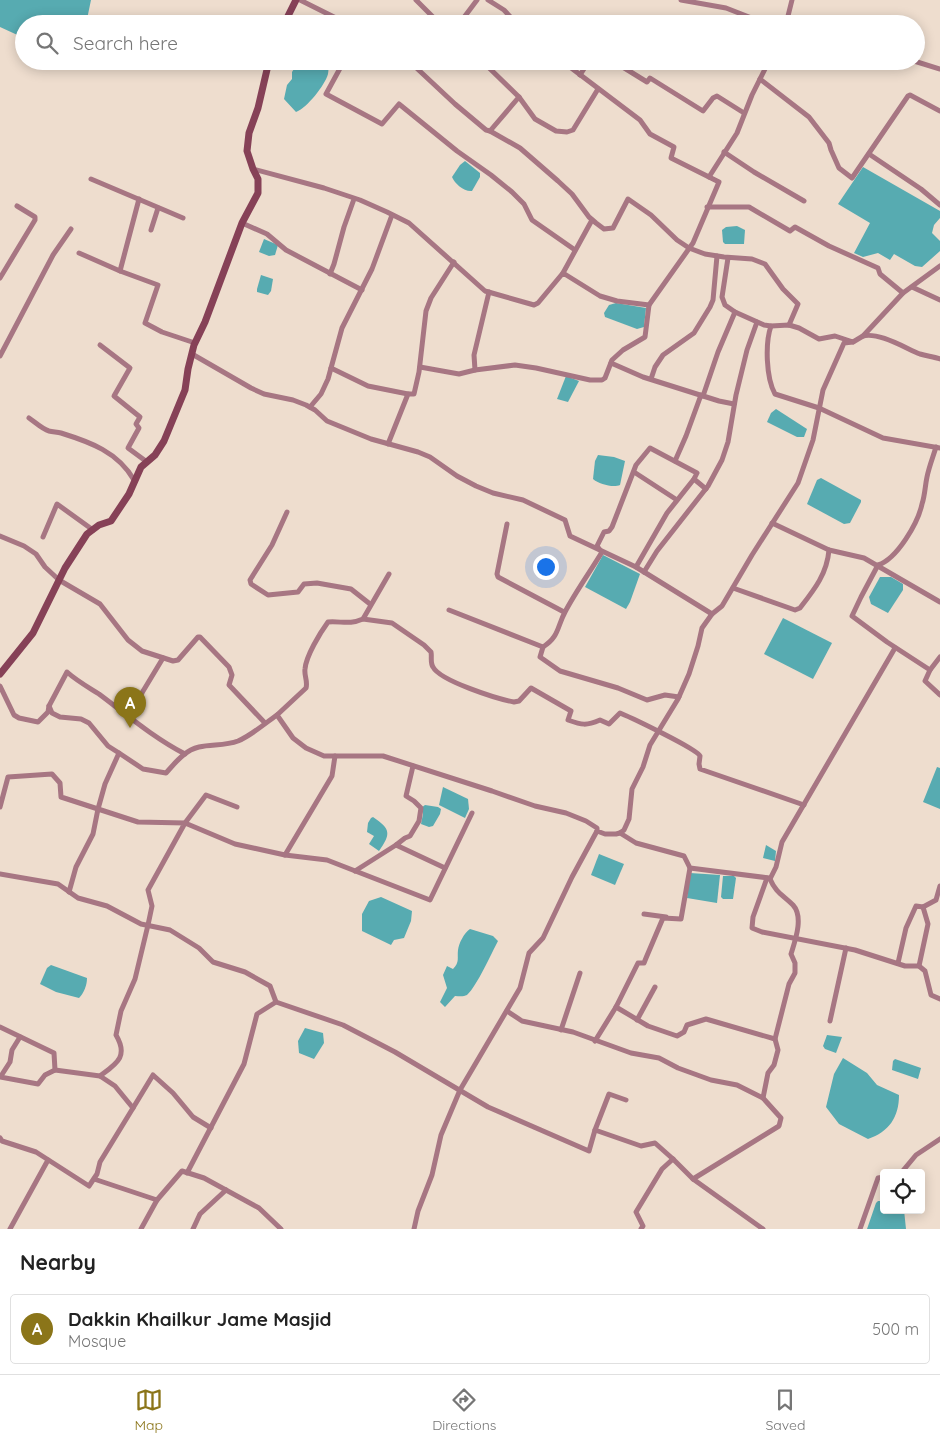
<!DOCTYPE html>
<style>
body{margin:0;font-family:Quicksand,sans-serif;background:#f6f6f6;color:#222}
.controls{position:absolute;right:15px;bottom:15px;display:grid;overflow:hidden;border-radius:5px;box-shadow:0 2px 12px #0003}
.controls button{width:45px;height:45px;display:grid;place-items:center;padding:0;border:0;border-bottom:1px solid #e0e0e0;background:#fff;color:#222;font:25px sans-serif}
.you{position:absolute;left:545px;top:566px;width:18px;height:18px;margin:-12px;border:4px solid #fff;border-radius:50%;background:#1a73e8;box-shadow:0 0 0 8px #1a73e833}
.badge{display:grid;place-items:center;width:32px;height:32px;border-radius:50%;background:#8b7519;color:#fff;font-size:16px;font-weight:700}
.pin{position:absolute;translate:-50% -41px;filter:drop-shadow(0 1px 2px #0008)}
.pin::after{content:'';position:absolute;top:26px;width:18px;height:15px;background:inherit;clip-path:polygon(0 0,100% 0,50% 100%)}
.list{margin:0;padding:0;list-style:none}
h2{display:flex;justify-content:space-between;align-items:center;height:65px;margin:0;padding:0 20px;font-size:21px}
h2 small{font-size:16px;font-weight:400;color:#767676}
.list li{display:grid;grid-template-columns:32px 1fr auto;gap:15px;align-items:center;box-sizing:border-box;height:70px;margin:0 10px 10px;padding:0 10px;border:1px solid #e0e0e0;border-radius:5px}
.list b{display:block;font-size:19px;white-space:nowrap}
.list p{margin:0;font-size:16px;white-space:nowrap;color:#767676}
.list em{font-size:16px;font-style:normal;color:#767676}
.icon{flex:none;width:28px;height:28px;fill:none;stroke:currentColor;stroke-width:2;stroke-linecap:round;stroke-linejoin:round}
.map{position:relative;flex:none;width:940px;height:1229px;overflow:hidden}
.search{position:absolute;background:#fff;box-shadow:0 2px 12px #0003;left:15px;right:15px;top:15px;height:55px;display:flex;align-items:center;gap:12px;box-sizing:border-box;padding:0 18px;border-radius:28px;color:#767676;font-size:19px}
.sheet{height:145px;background:#fff}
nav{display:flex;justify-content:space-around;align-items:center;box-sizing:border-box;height:70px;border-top:1px solid #e0e0e0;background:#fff;font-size:14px;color:#767676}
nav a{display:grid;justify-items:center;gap:2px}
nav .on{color:#8b7519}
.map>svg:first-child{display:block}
.water{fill:#57abb1}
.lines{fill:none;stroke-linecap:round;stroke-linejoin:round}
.street{stroke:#a77683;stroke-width:5}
.secondary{stroke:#864157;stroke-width:7}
</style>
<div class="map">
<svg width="940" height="1229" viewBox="0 0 940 1229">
<rect width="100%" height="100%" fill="#eeddce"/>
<!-- water -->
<g class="water">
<polygon points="0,0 91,0 86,24 24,24 24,38 0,27"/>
<path d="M 299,61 L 327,61 C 328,65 329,70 328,74 C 325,85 307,108 296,112 L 284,99 L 287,85 L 292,79 L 292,72 Z"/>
<path d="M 465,161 L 480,173 L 480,177 L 472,191 C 464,192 455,184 452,177 L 460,165 Z"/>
<polygon points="863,167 940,211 940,218 934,225 932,233 940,241 940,251 922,267 915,266 894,254 890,260 878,253 863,257 854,253 870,223 838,204"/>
<polygon points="737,226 745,230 744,244 725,244 723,242 722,230 726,227"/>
<polygon points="264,239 278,245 275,255 269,256 259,252"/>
<polygon points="261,275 273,279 271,291 268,295 257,292 257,289"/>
<polygon points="616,303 646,308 644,327 637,329 605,317 604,313 609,305"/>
<polygon points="566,376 579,381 568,402 557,399"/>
<polygon points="776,409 807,429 804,437 797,437 767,422 771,413"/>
<path d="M 598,455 L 614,457 L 625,461 L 620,485 C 613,488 599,484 593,479 L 595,461 Z"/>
<polygon points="821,478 861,500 861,502 850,523 844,524 807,504 817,480"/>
<polygon points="603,555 640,574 630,602 626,609 585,587"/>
<polygon points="880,577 891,577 903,584 903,590 888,613 871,604 869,597"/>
<polygon points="783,618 832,643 813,679 764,654"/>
<polygon points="937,767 940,768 940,809 923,802"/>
<polygon points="443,787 468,799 469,809 465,818 439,805"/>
<polygon points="425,805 438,807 441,809 440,814 433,826 429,827 421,824 423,814 421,808"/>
<path d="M 373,817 C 391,829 391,834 379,851 L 369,844 L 374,836 L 367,832 L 368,823 L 371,818 Z"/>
<polygon points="766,845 776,851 775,861 763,858"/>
<polygon points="599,854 624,864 615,885 591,875"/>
<polygon points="690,873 720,875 717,903 687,898"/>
<polygon points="723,876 734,876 736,878 733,899 723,899 721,897"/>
<polygon points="381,897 412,911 411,921 404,938 394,940 391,945 362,931 362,914 369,901"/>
<path d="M 470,929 L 493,936 L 498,941 C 491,954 477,986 467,995 C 463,997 459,996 455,996 L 445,1007 L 440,1002 L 447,988 L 443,975 L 447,966 L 453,969 C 460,962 457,958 458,950 C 459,943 464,933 470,929 Z"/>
<path d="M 51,965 L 87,978 C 87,985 84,993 79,998 L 56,992 L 40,984 L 47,968 Z"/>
<polygon points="305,1028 323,1033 324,1043 314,1059 299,1053 298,1041"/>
<polygon points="827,1035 842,1037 836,1053 825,1049 823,1046"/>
<path d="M 843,1058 L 867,1073 L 877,1085 L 899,1095 C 899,1117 889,1132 868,1139 L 839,1124 L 826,1107 L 834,1074 Z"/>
<polygon points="895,1059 921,1068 918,1079 892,1070 893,1061"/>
<polygon points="878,1201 884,1201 884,1210 904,1210 906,1229 867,1229 876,1203"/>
</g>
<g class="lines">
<!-- street -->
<g class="street">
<polyline points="300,0 348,24"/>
<polyline points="416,0 440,24"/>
<polyline points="488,0 504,10 517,24"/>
<polyline points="681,0 726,8 767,24"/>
<polyline points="459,24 477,0"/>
<polyline points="786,24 792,0"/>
<polyline points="344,61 326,94 382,124 399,104 457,151 491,175 512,192 524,204 532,220 575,250"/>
<polyline points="409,61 455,104 486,130 490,131"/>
<polyline points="482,61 519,97 535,119 556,131 567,132 573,130 598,89"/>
<polyline points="562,61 640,120 650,134 674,147 671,158 709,177"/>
<polyline points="613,61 647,82 650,78 703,111 713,98 717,96 744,113"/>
<polyline points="914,61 940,69"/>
<polyline points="580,75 589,61"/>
<polyline points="760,79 809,117 829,143 831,150 839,168 852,178 908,96 910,95 940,111"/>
<polyline points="519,97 490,131 520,148 558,181 572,194 589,217 596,223 604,229 613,228 628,199 651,215 677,240 689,248 705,254 724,257 752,259 765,264 783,289 798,304 789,325"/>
<polyline points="724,152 754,172 804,201"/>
<polyline points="869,154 921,189 940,205"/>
<polyline points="253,169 324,188 360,200 387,212 409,223 485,291 534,305 538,303 563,273 600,296 617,301 649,305 693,243 719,182 709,177 737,133 752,95 769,61"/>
<polyline points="91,179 183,218"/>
<polyline points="139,199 120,271 158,285 145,323 162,332 195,343"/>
<polyline points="707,207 749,207 790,231 795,227 829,246 878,268 880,274 903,293"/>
<polyline points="242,223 267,234 286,250 362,290"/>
<polyline points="151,230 158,208"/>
<polyline points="79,253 120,271"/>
<polyline points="728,258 722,297 725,305 735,312 764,325 771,326 789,325 799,328 819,339 835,336 853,342 863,336 903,293 940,266"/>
<polyline points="563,273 592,220"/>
<polyline points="330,274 334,264 344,227 354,199"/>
<polyline points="0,278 35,220 35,217 17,206"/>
<polyline points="912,287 940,300"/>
<path d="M 771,326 C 765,343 766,378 775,394 L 819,408 L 883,438 L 940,448"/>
<path d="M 863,336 C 879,332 905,348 920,354 C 927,356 934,357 940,359"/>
<polyline points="100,345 130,368 114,396 140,417 136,424 139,428 128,448 147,462"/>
<polyline points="192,354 251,388 264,394 293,400 306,405 315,410 327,421 371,439 418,452 430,457 457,476 476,486 493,493 523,500 565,520 570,536 636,567 712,614"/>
<polyline points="0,356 53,255 71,229"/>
<polyline points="611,363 643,377 719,401 734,404"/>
<polyline points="420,367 459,374 475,370 515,365 536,368 590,380 602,380 605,378 612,360 623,350 645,337 649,305"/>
<polyline points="331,368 368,386 408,394"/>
<polyline points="475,370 474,355 489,292"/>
<polyline points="651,379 655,367 663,355 694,333 710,307 713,300 717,256"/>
<polyline points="703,396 718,352 735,312"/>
<polyline points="310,407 321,394 328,379 342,328 372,269 392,215"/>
<path d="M 29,418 C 35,422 42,429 49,431 C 53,432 57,432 61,433 C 90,442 118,452 134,480"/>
<polyline points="388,444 408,394 414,394 419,372 426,311 431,298 454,262"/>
<path d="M 936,447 C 933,457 929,467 927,477 C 925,486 925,495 922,504 C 918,523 897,559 878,565 L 861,597 L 852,616 L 887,642 L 930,670 L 925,681 L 940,695"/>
<polyline points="675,461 686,436 701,395"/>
<polyline points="634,472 677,500"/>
<polyline points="287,512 272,545 250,580 251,584 268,595 298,592 304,584 317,583 351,589 370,604"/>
<polyline points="772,523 829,550 864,558 940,602"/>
<polyline points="507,524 497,574 498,577 564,612"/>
<polyline points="0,536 24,546 36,554 45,567 59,580 100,604 128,640 142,651 173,661 178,660 198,637 200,637 229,667 232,675 229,685 265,723"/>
<polyline points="43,537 57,504 93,530"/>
<polyline points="600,550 597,546 604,532 609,531 612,527 636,465 650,448 697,473 694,479 706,489"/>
<polyline points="636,567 667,513 694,479"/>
<polyline points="644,572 657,551 708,486 722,460 728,442 736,395 747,350 757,322"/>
<path d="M 389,574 L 363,619 C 349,625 342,621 328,622 C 320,633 306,656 305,669 C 304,676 308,681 306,688 L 277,715 L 293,738 L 306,748 L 324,756 L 383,756 L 492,791 L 535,806 L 566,813 L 586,821 L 597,828 L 597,831 L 605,834 L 616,834 L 620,833 L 624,830 L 629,819 L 632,789 L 643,767 L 650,745 L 678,699 L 689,674 L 698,646 L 702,628 L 712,614 L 722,606 L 752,555 L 798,483 L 813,440 L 823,390 L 844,343 L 853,342"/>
<path d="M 733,588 L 795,610 L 800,608 C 814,590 827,574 829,550"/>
<polyline points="449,610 543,647 540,657 560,671 618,688 647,700 665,695 679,697"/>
<path d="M 363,619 L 392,623 L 424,645 L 431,652 C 432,656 430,663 433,667 C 440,681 498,699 514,702 L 519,701 L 531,688 L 571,711 L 568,720 C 582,725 586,726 600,720 L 609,724 L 620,713 C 632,718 697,749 700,756 L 699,764 L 700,769 L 804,805"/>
<path d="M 543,647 C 559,637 557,627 565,612 C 576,591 590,572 602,552"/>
<polyline points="930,670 940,657"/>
<path d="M 0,686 L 14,715 L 19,718 L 38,722 L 48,712 L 49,706 L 67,672 C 77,681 88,687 99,694 C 127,715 154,738 185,754"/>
<polyline points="49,706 52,713 60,717 81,719 89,723 108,746 119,753"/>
<polyline points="128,716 163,658"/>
<polyline points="413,766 406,796 414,801 421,808 419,821 410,836 405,838 396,845 445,868"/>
<path d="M 0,807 L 8,777 L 52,774 L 60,783 L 61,797 L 98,809 L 105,784 L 119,753 L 143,769 L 166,773 C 175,763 185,750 199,747 C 212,744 225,746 238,741 C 252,735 264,724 277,715"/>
<polyline points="237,807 206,795 185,823 235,844 285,855 332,776 335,756"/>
<polyline points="620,833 636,843 684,856 690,868 769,878"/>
<polyline points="285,855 327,860 430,900 472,813"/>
<polyline points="355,871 396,845"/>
<polyline points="0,874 58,884 78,898 107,906 141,924 170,930 199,948 213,962 245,972 270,986 276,1002 343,1025 395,1052 488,1107 589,1151 595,1130"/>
<polyline points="767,878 753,917 752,928 762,932 855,950 905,966 919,966 925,971 931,995 940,999"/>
<polyline points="770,879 776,867 782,842 895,648"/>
<polyline points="644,914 666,917"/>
<polyline points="898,963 906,928 916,906 923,907 936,900 940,886"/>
<polyline points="919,966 928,924 923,907"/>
<polyline points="616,1007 648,1026 677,1036 684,1032 687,1025 706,1019 775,1039"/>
<path d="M 507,1011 L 522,1021 L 573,1032 L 631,1053 L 659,1058 L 678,1068 L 711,1080 L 737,1085 L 763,1098 L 768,1073 L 774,1065 L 778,1050 L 775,1039 L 789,984 L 795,973 L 795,963 L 791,954 C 795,941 804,917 793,905 C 783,895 776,893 770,879"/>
<polyline points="637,1020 655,987"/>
<polyline points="830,1021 846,948"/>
<polyline points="0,1027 54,1053 55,1070 45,1075 38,1084 0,1077"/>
<polyline points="561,1030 580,973"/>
<polyline points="595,1041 616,1007 638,963 644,963 646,958 663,918 681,919 690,868"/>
<polyline points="55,1070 100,1076"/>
<polyline points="1,1076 10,1062 12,1050 20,1037"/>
<polyline points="626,1100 609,1094 595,1130 641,1146 655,1143 673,1159 693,1179 763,1229"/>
<polyline points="133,1108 153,1075 173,1093 193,1117 211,1128"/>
<path d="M 0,1138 L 2,1141 L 36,1152 L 89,1186 L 97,1174 L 100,1162 L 133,1108 L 115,1086 L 100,1076 C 116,1064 129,1057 116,1035 L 121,1011 L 135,979 L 148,925 L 152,906 L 148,890 L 185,823 L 138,822 L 98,809 L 93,834 L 76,867 L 69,892"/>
<polyline points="187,1173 244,1064 257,1014 276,1002"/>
<polyline points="901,1173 916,1155 940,1139"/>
<polyline points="94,1179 157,1200 182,1171 204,1178 259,1208 281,1229"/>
<polyline points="693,1179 779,1126 781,1118 763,1098"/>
<polyline points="10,1229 48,1160"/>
<polyline points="141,1229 157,1200"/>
<polyline points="193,1229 200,1214 226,1190"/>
<polyline points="414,1229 418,1211 432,1175 441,1135 460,1090 520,988 529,953 543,938 572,877 597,831"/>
<polyline points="641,1229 643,1226 636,1212 662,1169 673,1159"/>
<polyline points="860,1229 878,1178 884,1177"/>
</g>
<!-- secondary -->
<g class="secondary">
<polyline points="284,24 296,0"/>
<polyline points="0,674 33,633 65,568 87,534 99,525 111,521 129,494 141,467 155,455 164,441 185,390 188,369 194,345 205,322 242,223 258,193 258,179 253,169 247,151 249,133 258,108 269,61"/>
</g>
</g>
</svg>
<div class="controls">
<button><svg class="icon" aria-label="locate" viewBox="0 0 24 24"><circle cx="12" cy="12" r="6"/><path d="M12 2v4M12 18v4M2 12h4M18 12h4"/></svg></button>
</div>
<div class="you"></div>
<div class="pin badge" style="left:130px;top:728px">A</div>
<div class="search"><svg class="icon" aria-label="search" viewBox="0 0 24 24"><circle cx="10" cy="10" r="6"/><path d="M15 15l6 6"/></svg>Search here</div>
</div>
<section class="sheet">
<h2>Nearby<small></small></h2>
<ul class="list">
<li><span class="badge">A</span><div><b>Dakkin Khailkur Jame Masjid</b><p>Mosque</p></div><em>500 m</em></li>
</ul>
</section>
<nav>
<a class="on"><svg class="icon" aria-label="map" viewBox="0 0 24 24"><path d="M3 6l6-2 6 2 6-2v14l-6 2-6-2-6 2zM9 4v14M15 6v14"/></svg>Map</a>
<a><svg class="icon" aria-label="directions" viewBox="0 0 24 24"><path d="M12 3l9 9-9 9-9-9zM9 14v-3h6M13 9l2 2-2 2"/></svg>Directions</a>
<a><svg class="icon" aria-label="saved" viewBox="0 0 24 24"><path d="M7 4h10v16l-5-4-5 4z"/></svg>Saved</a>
</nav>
